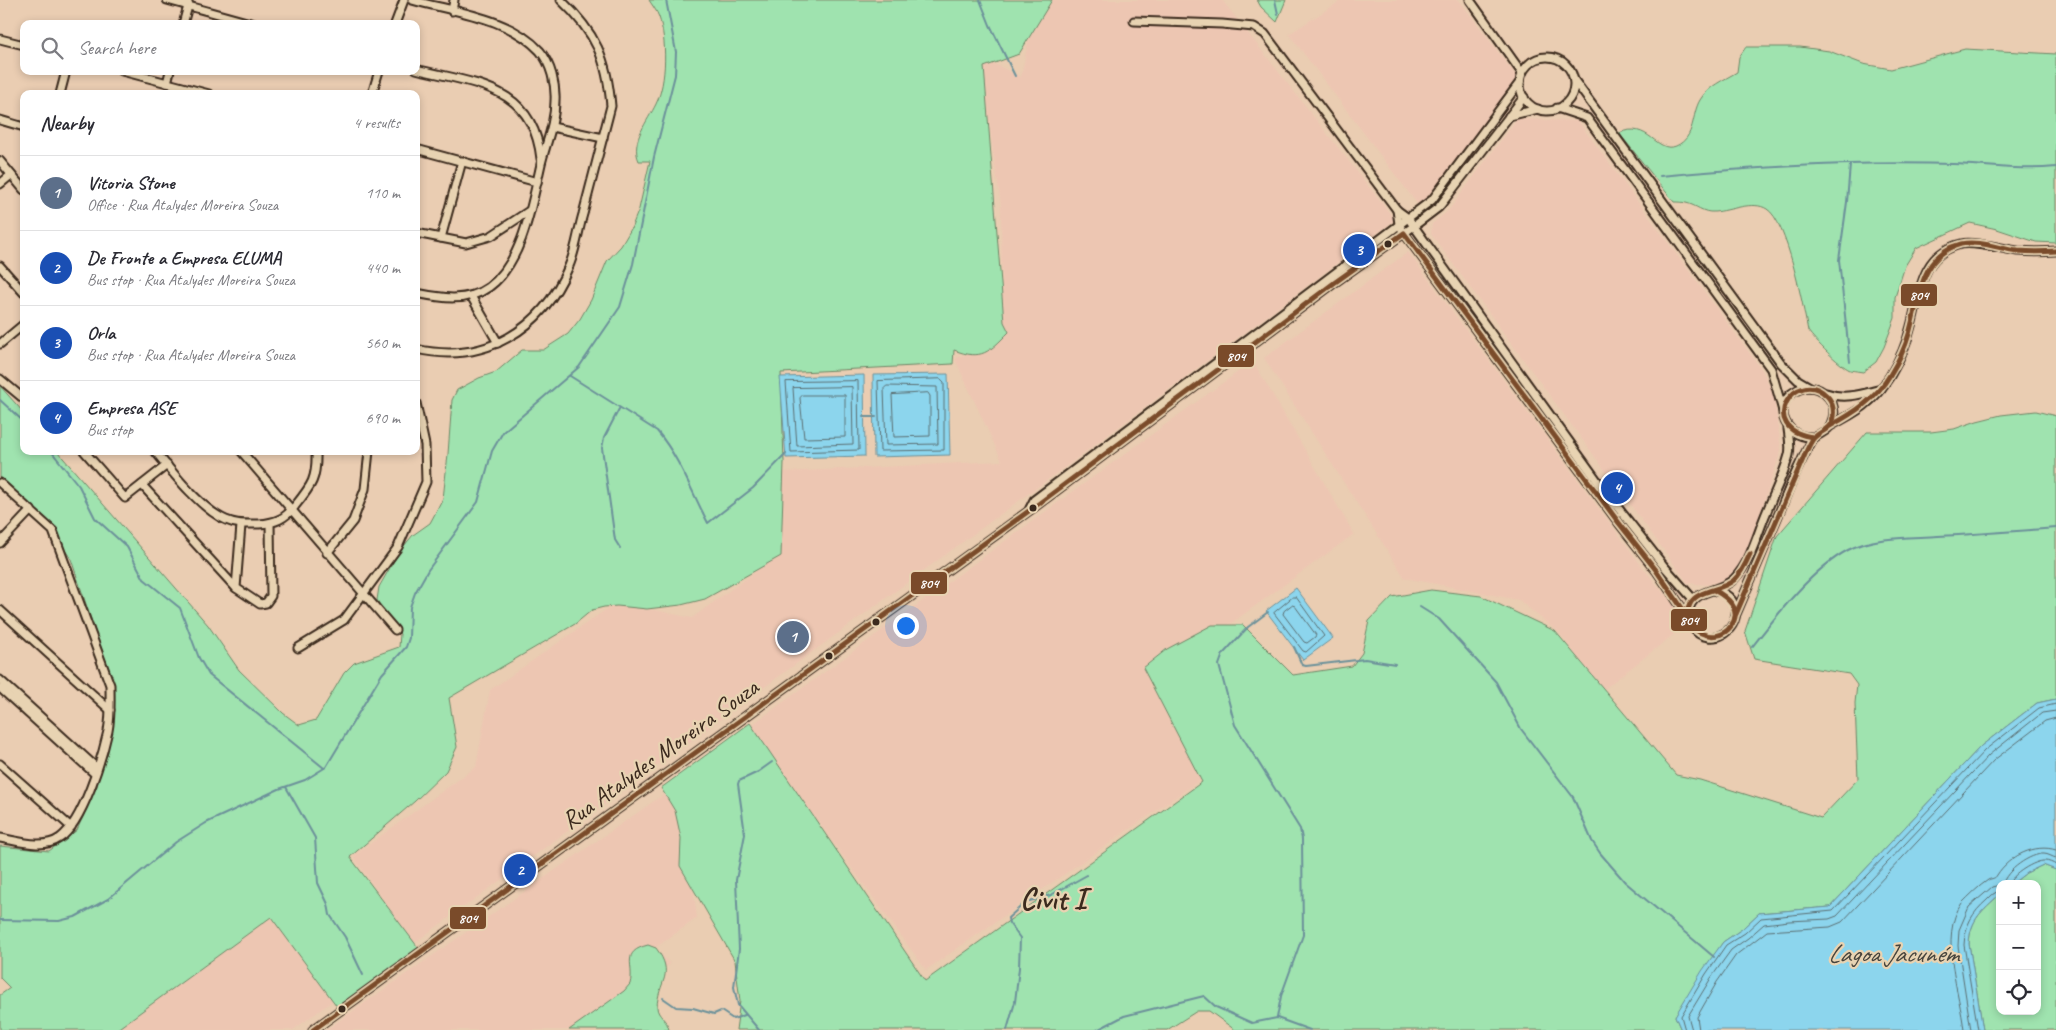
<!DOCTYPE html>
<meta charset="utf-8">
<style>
body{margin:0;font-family:Caveat,sans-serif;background:#f2f2f3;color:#2b2b33}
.controls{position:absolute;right:15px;bottom:15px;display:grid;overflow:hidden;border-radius:10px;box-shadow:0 2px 8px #0003}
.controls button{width:45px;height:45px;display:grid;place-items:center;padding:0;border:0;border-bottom:1px solid #e1e1e2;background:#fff;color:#2b2b33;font:25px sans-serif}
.you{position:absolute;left:905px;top:625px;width:18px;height:18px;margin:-12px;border:4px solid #fff;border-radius:50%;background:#1a73e8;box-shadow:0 0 0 8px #1a73e833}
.badge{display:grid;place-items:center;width:32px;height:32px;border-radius:50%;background:#b45309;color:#fff;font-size:16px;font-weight:700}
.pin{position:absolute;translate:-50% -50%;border:2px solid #fff;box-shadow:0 1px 5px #0006}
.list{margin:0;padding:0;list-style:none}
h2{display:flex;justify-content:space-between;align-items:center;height:65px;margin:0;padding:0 20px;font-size:21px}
h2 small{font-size:16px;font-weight:400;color:#7c7c81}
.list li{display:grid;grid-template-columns:32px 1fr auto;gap:15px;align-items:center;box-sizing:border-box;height:75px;padding:0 20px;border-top:1px solid #e1e1e2}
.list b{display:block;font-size:19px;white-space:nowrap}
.list p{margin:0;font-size:16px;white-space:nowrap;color:#7c7c81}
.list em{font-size:16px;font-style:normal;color:#7c7c81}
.icon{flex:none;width:28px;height:28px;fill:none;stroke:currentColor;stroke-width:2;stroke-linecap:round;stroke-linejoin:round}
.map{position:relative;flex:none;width:2056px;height:1030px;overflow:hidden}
.search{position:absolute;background:#fff;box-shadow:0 2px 8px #0003;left:20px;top:20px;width:400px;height:55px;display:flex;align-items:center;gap:12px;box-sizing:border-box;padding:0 18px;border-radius:10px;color:#7c7c81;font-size:19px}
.panel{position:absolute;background:#fff;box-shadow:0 2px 8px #0003;left:20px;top:90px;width:400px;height:365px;border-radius:10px}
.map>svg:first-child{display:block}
.built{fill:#edc6b2}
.green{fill:#9fe3af;stroke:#6d8666}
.water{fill:#8cd5ed;stroke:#6c919a}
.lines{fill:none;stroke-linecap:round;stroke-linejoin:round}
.shore{stroke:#5b6e71;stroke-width:1}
.stream{stroke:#6c919a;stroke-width:2}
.minor-casing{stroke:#3b2a1e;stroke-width:11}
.minor{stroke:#e8d3b2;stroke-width:7}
.bus-1-casing{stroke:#e8d3b2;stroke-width:9}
.bus-1{stroke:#7a4b2a;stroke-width:5}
.bus-dot{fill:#3b2a1e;stroke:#e8d3b2;stroke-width:2}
.labels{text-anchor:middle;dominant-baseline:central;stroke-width:4.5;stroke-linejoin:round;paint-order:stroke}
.street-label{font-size:25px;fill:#3b2a1e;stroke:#e8d3b2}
.water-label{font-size:26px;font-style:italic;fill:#47443d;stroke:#e8d3b2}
.district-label{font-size:30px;font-weight:bold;fill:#3b2a1e;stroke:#e8d3b2}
.line-badge{stroke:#e8d3b2;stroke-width:2}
.badge-label{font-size:14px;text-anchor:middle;font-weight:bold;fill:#fff}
</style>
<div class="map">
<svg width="2056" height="1030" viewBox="0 0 2056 1030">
<rect width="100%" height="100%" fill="#eacdb2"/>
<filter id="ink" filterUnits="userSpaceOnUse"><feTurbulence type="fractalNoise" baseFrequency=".02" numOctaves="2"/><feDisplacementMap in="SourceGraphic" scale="10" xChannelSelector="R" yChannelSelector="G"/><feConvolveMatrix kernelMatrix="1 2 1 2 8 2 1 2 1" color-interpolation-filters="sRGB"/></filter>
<g filter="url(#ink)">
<!-- built -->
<g class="built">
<polygon points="1041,0 1222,0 1395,220 1072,462 413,944 353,856 476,767 490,690 617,602 692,618 774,558 782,472 1002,461 955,359 1002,337 1001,205 979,56 1021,77 1035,8"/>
<polygon points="1342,0 1459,0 1517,77 1433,196 1418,205 1289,34"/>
<polygon points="1517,119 1578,121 1762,370 1774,395 1781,450 1744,564 1727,579 1707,585 1688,583 1431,234 1432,224 1448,211"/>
<polygon points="1408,252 1644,569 1688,623 1603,690 1559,633 1519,600 1405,578 1264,358"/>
<polygon points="1253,361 1354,534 1149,683 1209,774 926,970 749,727"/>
<polygon points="667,792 685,824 697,918 655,948 670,964 581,1030 326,1030"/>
<polygon points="272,906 341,995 293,1030 107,1030"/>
</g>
<!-- green -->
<g class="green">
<path d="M 649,0 L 1052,0 L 1019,54 L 984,67 L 1004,322 L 1009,332 C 989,352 982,361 954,350 L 953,364 L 781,373 L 784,462 L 781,556 L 705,599 L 681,605 L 647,609 L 617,606 L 604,607 L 592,610 L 575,624 L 449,698 L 457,747 L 446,771 L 415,801 L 350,857 L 420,950 L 339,1009 L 271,917 L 116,1030 L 0,1030 L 0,995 L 10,988 L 0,978 L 0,846 L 49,851 L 77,830 L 97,786 L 110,729 L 111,679 L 71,559 L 42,515 L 0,477 L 0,386 L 24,413 L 24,451 L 57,451 L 208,625 L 239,670 L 283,713 L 299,725 L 316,720 L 344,673 L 354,663 L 399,647 L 400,634 L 388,619 L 377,600 L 379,587 L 399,552 L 413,535 L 430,523 L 443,499 L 448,454 L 452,400 L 457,390 L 479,378 L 496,372 L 522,350 L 543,350 L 568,334 L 580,319 L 591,300 L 607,261 L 621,246 L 631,229 L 639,209 L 650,161 L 639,161 C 630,141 648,121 656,104 C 667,82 667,40 659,17 C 657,11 652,5 649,0 Z"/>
<polygon points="1257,0 1286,0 1277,22 1261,7"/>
<path d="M 1746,47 L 1800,47 L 1829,51 L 1863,64 L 1891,69 L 1965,49 L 2056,54 L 2056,243 L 2036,242 L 1997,229 L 1970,223 L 1916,248 L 1905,266 L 1895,297 L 1895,318 L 1884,347 L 1876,362 L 1863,372 C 1859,371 1854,371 1850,370 C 1839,365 1815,341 1808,331 C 1803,306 1787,221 1767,209 C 1753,200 1730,211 1714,212 C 1703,213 1696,205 1686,203 C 1682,202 1678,202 1674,202 L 1619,133 C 1649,120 1656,154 1676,146 C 1696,137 1691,115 1700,100 C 1708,86 1724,80 1737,72 L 1739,57 Z"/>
<polygon points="2036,411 2056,416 2056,699 2037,703 1981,746 1830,907 1759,913 1742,929 1723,942 1675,1016 1681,1030 1235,1030 1209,1011 1197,1011 1167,1030 736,1030 740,1001 735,961 680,866 681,838 675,811 661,788 750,723 925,981 1202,782 1143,668 1167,649 1212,625 1243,625 1293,675 1352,666 1362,653 1369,621 1392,597 1431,590 1481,596 1555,631 1676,775 1700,780 1821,818 1858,779 1855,703 1857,685 1849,674 1754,659 1745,631 1777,536 1867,432 1931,432 1954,429 1977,421 2001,415"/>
<path d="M 2043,865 L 2056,870 L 2056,1030 L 1983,1030 L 1969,944 C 1970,919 1982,911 2000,894 L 2000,1011 L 2037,1011 L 2037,884 L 2012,884 L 2026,873 Z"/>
<path d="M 648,945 L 656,948 C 676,975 658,981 657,1007 C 657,1016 668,1020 669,1030 L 569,1030 L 624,991 L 630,984 C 635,965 620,952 648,945 Z"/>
</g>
<!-- water -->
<g class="water">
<polygon points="948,374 950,455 874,457 873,375"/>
<polygon points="864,375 865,456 786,458 780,377"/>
<polygon points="1296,588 1333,638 1303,660 1266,611"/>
<path d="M 2056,699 L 2056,870 L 2043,865 L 2026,873 L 2012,884 L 2000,884 L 2000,894 C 1982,911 1970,919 1969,944 L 1983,1030 L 1681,1030 L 1675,1016 L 1702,971 L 1723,942 L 1742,929 L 1759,913 L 1830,907 L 1981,746 L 2037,703 Z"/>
</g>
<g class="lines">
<!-- shore -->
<g class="shore">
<polygon points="941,379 944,382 944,450 880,451 878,381"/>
<polygon points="858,381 859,450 791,452 786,382"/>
<polygon points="887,386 937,387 938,444 886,445 884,389"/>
<polygon points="852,387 853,444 797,446 793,388"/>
<polygon points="928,393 930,396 930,436 894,437 892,395"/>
<polygon points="803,395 845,395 845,437 804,438 800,398"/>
<polygon points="1293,597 1296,597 1324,636 1306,652 1303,651 1274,613"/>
<polygon points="1292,605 1295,606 1316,635 1315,637 1307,643 1304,642 1283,614 1284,611"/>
<path d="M 2003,884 C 2005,871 2031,853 2044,854 C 2048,854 2052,857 2056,858"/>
<path d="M 2009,884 C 2011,875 2035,860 2045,861 C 2048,861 2053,863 2056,865"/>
<polyline points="1685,1030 1681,1016 1706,974 1726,945 1745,933 1761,918 1833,911 1985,750 2039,708 2056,704"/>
<polyline points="1692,1030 1688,1016 1711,978 1731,950 1748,938 1764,924 1789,921 1829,919 1837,916 1989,755 2042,713 2056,711"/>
<polyline points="1699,1030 1697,1017 1717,982 1736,955 1767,931 1830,927 1842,922 1994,760 2045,721 2056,718"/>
<path d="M 1964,1030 C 1960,993 1938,936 1962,903 C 1969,896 1979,886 1988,880 C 1992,878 1995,879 1997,875 C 2009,856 2035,843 2056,850"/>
<polyline points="1971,1030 1958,946 1959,930 1969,907 1992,887 2000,885"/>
<path d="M 1978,1030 L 1964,945 C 1965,925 1972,913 1987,900 C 1991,896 1994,892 2000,891"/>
</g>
<!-- stream -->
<g class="stream">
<polyline points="980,0 990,25 1015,76"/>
<polyline points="1275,0 1278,14"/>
<polyline points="1850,165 1847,202 1839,260 1850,362"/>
<path d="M 1660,176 C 1755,167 1857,161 1953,164 C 1988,165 2021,171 2056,167"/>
<path d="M 570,376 L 657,431 C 679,457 692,492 708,523 L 753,488 L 786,454"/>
<polyline points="0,400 24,422"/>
<polyline points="619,409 604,438 602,448 615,540 620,548"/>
<polyline points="863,417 876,417"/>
<polyline points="51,451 79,486 95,518 127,547 144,579 180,608 199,658 209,675 324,768"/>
<polyline points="1420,607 1439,619 1496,682 1521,729 1573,797 1592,841 1600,853 1625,882 1714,957"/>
<polyline points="1268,612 1248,627 1223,654 1219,665 1235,725 1300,829 1302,839 1303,935 1281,996 1277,1018"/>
<polyline points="1294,647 1302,665 1306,666 1365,659 1395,664"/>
<path d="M 1752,647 C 1777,615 1812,569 1848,550 C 1874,536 1909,538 1938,536 C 1977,534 2017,531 2056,528"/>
<polyline points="286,787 315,838 318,883 328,904 330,915 345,937 363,975"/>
<polyline points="0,920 59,921 75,917 108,899 176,842 206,823 279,789 305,780 326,767 382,674 406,647 409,638 410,607 415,593 428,570 478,502 492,451 503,432 579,367 620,307 633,264 654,157 675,75 676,52 666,0"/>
<polyline points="663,998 676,1007 693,1008 714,1014 721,1011 733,1019 745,1015"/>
<polyline points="759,1030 738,1005 734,987 739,949 736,880 745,834 738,784 739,781 758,772 772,762"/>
<polyline points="1007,1030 1015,1002 1019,968 1020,938 1009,923 1008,918 1026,902 1051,895 1087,875"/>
<polyline points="1097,1030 1124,1016 1204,996 1216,1007 1252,1023 1277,1018 1310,1030"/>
</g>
<!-- minor casing -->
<g class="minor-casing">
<g id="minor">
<polyline points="167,0 254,24"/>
<path d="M 412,0 C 454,12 509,17 540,51 C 551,64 556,85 555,101 C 555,123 546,143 541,164 C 532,203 523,262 489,287 C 467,303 441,298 416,293"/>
<polyline points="1470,0 1522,73"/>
<polyline points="452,11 454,0"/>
<polyline points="1134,21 1222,24 1254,27 1265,34 1397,210 1408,218 1604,490 1663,565 1693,599"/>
<polyline points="183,24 188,6 188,0"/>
<polyline points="395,24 404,0"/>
<polyline points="0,39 24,45"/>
<circle cx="1547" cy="84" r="27"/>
<path d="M 416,69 C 475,84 533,85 541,159"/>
<polyline points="122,71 209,94"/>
<polyline points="1574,80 1781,363 1798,380 1810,387"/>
<polyline points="167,83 170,71"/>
<polyline points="60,94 66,71"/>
<polyline points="372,94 379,71"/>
<polyline points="1557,108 1587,118 1771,369 1783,411"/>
<polyline points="1509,116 1538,109"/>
<polyline points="0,120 24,127"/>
<polyline points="552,127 603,138"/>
<polyline points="416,149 537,182"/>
<polyline points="0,161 24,190"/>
<polyline points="0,184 11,175"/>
<polyline points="1397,210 1399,224 1404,233 1619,523 1656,570 1688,617"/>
<polyline points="416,233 466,243 491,236 529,211"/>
<polyline points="441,238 462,161"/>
<polyline points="0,266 24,293"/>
<polyline points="471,296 498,343"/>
<polyline points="0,344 24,324"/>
<path d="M 416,349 C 485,365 542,330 569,266 C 576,250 578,231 583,214 C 592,178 602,142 611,106 C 607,59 596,33 561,0"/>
<polyline points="0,379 24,399"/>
<path d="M 1826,393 C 1845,400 1862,394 1881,389"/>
<path d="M 1830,426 C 1857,412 1873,403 1890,376 C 1899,361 1907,343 1911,326 C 1920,294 1920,254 1961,244 C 1973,241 2004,249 2018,251 C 2030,252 2044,252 2056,251"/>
<polyline points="84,451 125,498 167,465"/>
<path d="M 155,451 C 172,472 202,510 226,520 C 237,525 248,524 259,524 C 275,523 285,519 295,506 C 312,485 317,479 316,451"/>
<polyline points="241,451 395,630"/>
<path d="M 0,483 L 53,531 L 110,685 C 110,700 111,716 108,731 C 102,758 83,822 60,838 C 43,850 18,841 0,838"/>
<polyline points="142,485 236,588"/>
<polyline points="1029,510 1034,500 1432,200 1520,82"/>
<polyline points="241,525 236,588 260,604 266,603 271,596 270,523"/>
<polyline points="0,543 31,510"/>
<polyline points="327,553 353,521 365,489 369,451"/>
<path d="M 1714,590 C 1718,592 1722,592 1725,594 C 1747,608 1732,640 1708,637 C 1694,636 1685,618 1690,606 C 1698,588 1721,592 1734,579 C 1751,562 1757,534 1767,511 C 1774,493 1784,474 1789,455 C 1791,447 1789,437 1788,429"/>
<polyline points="0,610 110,710"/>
<path d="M 1736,614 C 1750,581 1764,548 1778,516 C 1785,499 1791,482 1799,466 C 1803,458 1808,447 1813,439 C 1820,431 1829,434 1833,418 C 1838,399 1818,382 1800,389 C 1771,399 1781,439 1814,437"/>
<polyline points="298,648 344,620 398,547 426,482 425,445 416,403"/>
<polyline points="0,680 97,768"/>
<polyline points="0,688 95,774"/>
<polyline points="0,764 71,827"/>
<polyline points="313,1030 1037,505 1334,283 1414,226 1439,207 1524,97"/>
</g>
</g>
<!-- minor -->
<use href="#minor" class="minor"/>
<!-- bus-1 casing -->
<g class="bus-1-casing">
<g id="bus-1">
<path d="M 1830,426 C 1854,413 1876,399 1890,375 C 1898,362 1905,348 1909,334 C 1919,300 1920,254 1961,244 C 1979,240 2000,249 2018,251 C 2030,252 2043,252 2056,251"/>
<path d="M 1714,590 C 1727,597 1743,609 1731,626 C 1716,648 1677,629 1690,604 C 1698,589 1722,591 1734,580 C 1741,574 1746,563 1750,554"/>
<path d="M 1736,614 L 1806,452 C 1808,448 1810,443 1813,439 C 1819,431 1829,431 1832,421 C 1835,412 1833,402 1827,396 C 1796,364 1754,431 1814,437"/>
<polyline points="313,1030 1037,505 1334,283 1404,233 1619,523 1656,570 1688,617"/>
</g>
</g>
<!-- bus-1 -->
<use href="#bus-1" class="bus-1"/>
</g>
</g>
<!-- markers -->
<g class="bus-dot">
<circle cx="1388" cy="244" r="4.5"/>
<circle cx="1033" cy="508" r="4.5"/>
<circle cx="876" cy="622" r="4.5"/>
<circle cx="829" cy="656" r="4.5"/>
<circle cx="342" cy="1009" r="4.5"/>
</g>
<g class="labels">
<!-- street labels -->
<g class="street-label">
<text transform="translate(660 754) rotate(-36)">Rua Atalydes Moreira Souza</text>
</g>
<!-- water labels -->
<g class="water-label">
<text x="1893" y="953">Lagoa Jacuném</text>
</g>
<!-- district labels -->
<g class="district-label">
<text x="1053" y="899">Civit I</text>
</g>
</g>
<g class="line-badge">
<rect x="1900" y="283" width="38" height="24" rx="5" fill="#7a4b2a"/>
<rect x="1217" y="344" width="38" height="24" rx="5" fill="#7a4b2a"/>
<rect x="910" y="571" width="38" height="24" rx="5" fill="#7a4b2a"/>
<rect x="1670" y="608" width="38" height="24" rx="5" fill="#7a4b2a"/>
<rect x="449" y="906" width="38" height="24" rx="5" fill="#7a4b2a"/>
</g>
<g class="badge-label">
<text x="1919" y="300">804</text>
<text x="1236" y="361">804</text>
<text x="929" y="588">804</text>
<text x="1689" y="625">804</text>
<text x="468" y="923">804</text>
</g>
</svg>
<div class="controls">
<button>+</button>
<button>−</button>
<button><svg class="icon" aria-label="locate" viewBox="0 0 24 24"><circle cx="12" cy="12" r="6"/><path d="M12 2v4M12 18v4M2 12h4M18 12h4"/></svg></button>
</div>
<div class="you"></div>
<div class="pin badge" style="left:793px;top:637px;background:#5c6f8a">1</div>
<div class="pin badge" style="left:520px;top:870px;background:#1a4fb4">2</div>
<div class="pin badge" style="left:1359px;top:250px;background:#1a4fb4">3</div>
<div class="pin badge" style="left:1617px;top:488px;background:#1a4fb4">4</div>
<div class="search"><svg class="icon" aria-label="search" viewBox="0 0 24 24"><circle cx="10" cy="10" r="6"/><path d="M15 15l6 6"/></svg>Search here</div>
<section class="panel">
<h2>Nearby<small>4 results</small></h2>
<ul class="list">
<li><span class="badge" style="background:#5c6f8a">1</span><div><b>Vitoria Stone</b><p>Office · Rua Atalydes Moreira Souza</p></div><em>110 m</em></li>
<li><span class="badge" style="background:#1a4fb4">2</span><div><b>De Fronte a Empresa ELUMA</b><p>Bus stop · Rua Atalydes Moreira Souza</p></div><em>440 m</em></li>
<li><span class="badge" style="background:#1a4fb4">3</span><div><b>Orla</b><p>Bus stop · Rua Atalydes Moreira Souza</p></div><em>560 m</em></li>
<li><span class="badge" style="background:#1a4fb4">4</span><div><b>Empresa ASE</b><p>Bus stop</p></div><em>690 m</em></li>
</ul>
</section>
</div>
